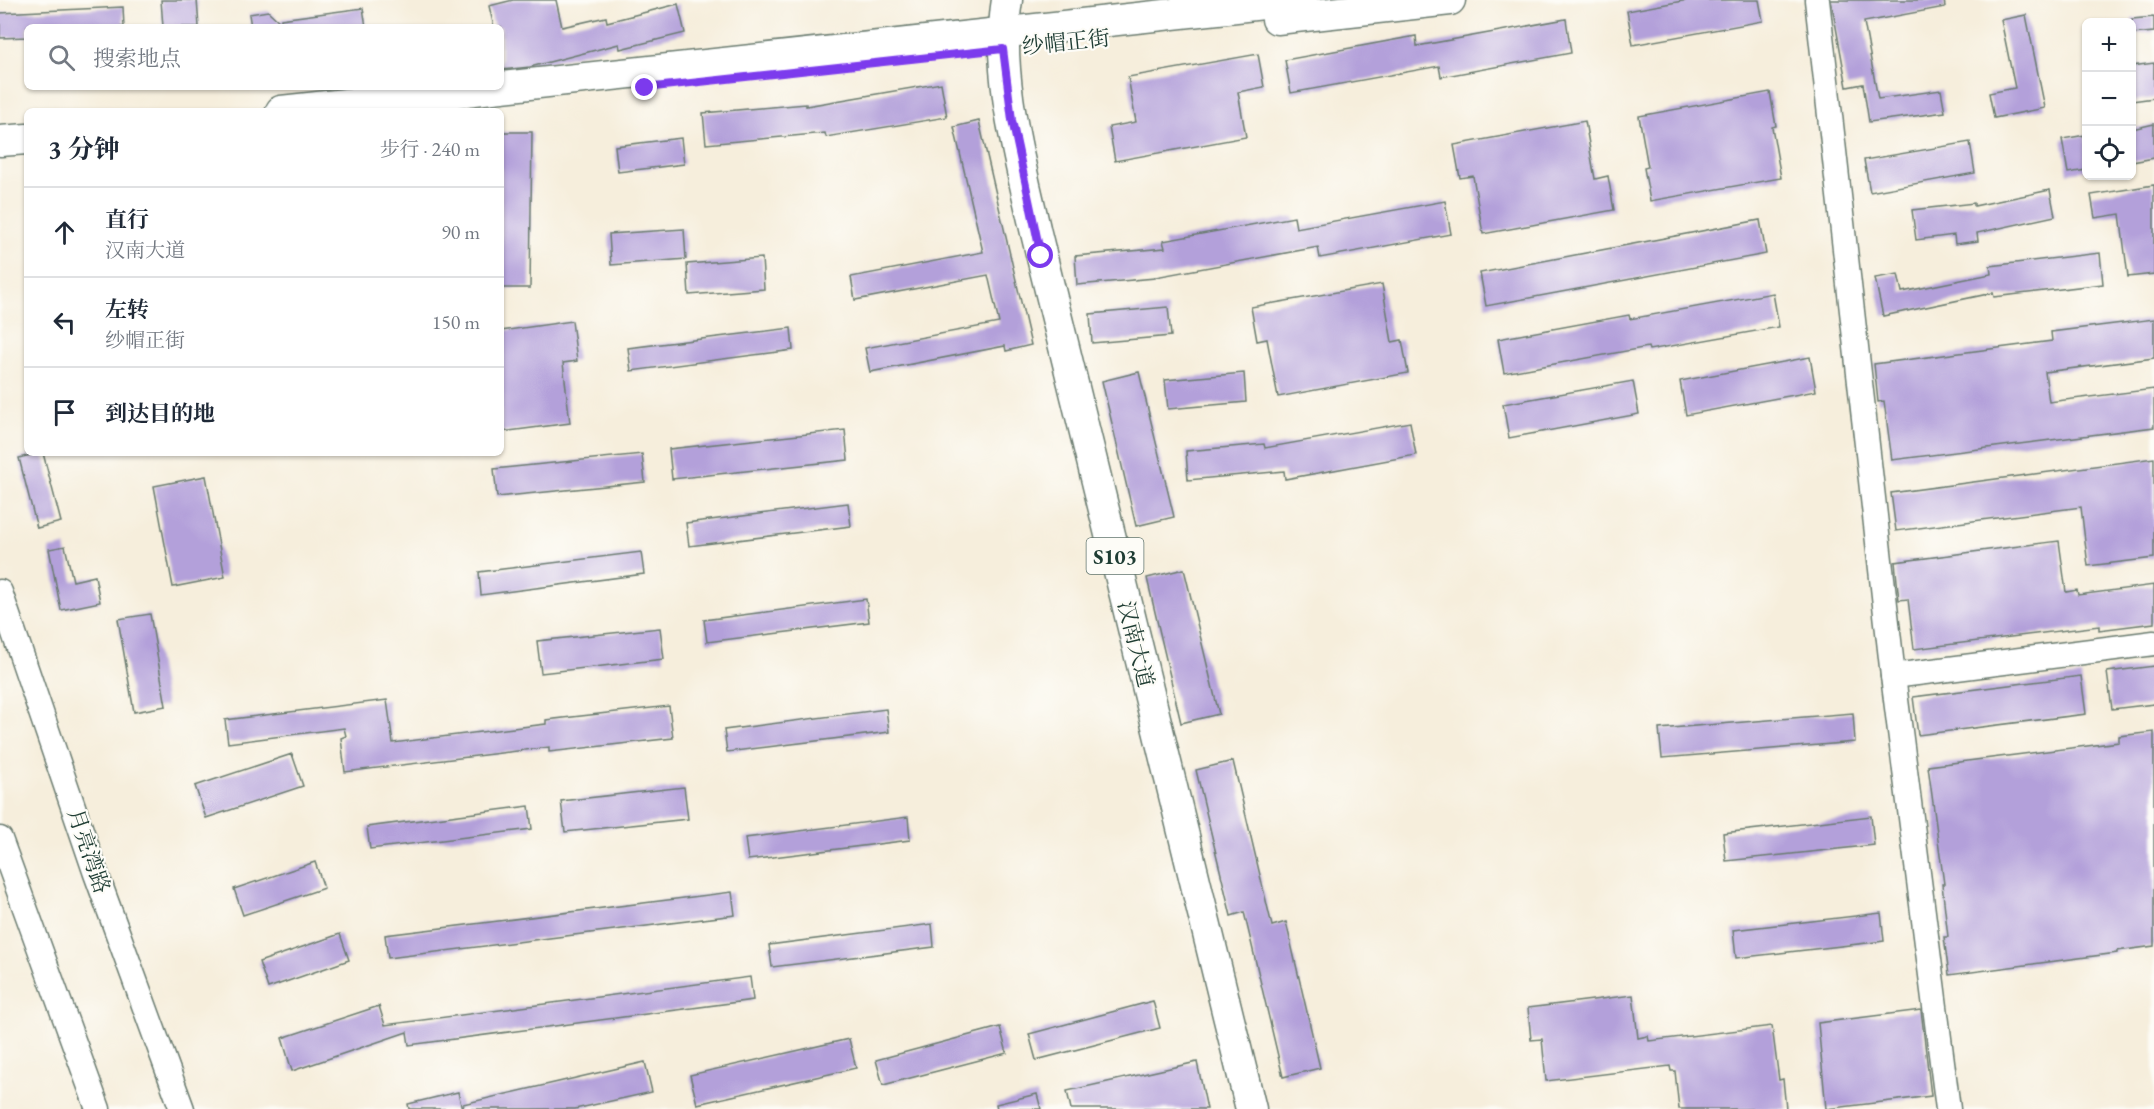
<!DOCTYPE html>
<html lang="zh">
<meta charset="utf-8">
<style>
body{margin:0;font-family:"EB Garamond","Noto Serif SC",serif;background:#f6f6f7;color:#1f2937}
.controls{position:absolute;right:18px;top:18px;display:grid;overflow:hidden;border-radius:9px;box-shadow:0 2px 4px #0004}
.controls button{width:54px;height:54px;display:grid;place-items:center;padding:0;border:0;border-bottom:2px solid #e0e1e3;background:#fff;color:#1f2937;font:30px sans-serif}
.stop{position:absolute;width:18px;height:18px;margin:-14px;border:4px solid #7c3aed;border-radius:50%;background:#fff}
.stop.end{background:#7c3aed;border-color:#fff;box-shadow:0 2px 6px #0008}
.list{margin:0;padding:0;list-style:none}
h2{display:flex;justify-content:space-between;align-items:center;height:78px;margin:0;padding:0 24px;font-size:26px}
h2 small{font-size:20px;font-weight:400;color:#747a83}
.list li{display:grid;grid-template-columns:39px 1fr auto;gap:18px;align-items:center;box-sizing:border-box;height:90px;padding:0 24px;border-top:2px solid #e0e1e3}
.list b{display:block;font-size:22px;white-space:nowrap}
.list p{margin:0;font-size:20px;white-space:nowrap;color:#747a83}
.list em{font-size:20px;font-style:normal;color:#747a83}
.icon{flex:none;width:33px;height:33px;fill:none;stroke:currentColor;stroke-width:2;stroke-linecap:round;stroke-linejoin:round}
.map{position:relative;flex:none;width:2154px;height:1109px;overflow:hidden}
.search{position:absolute;background:#fff;box-shadow:0 2px 4px #0004;left:24px;top:24px;width:480px;height:66px;display:flex;align-items:center;gap:15px;box-sizing:border-box;padding:0 21px;border-radius:9px;color:#747a83;font-size:22px}
.panel{position:absolute;background:#fff;box-shadow:0 2px 4px #0004;left:24px;top:108px;width:480px;height:348px;border-radius:9px}
.map>svg:first-child{display:block}
.building{fill:#b3a0da}
.lines{fill:none;stroke-linecap:round;stroke-linejoin:round}
.minor-casing{stroke:#6a7b6f;stroke-width:27}
.major-casing{stroke:#6a7b6f;stroke-width:33}
.minor{stroke:#fff;stroke-width:24}
.major{stroke:#fff;stroke-width:30}
.route{stroke:#7c3aed;stroke-width:8}
.labels{text-anchor:middle;dominant-baseline:central;stroke-width:4.5;stroke-linejoin:round;paint-order:stroke}
.shield{fill:#fdfcf7;stroke:#62766e;stroke-width:1.5}
.shield-label{font-size:21px;font-weight:bold;fill:#1f3d34}
.street-label{font-size:22px;fill:#1f3d34;stroke:#fdfcf7}
</style>
<div class="map">
<svg width="2154" height="1109" viewBox="0 0 2154 1109">
<rect width="100%" height="100%" fill="#fdfcf7"/>
<filter id="ink" filterUnits="userSpaceOnUse"><feTurbulence type="fractalNoise" baseFrequency=".0167" numOctaves="2"/><feDisplacementMap in="SourceGraphic" scale="12" xChannelSelector="R" yChannelSelector="G"/><feConvolveMatrix kernelMatrix="1 2 1 2 8 2 1 2 1" color-interpolation-filters="sRGB"/></filter>
<filter id="wash" filterUnits="userSpaceOnUse"><feTurbulence type="fractalNoise" baseFrequency=".008" numOctaves="4" result="noise"/><feDisplacementMap in="SourceGraphic" scale="24" xChannelSelector="R" yChannelSelector="G"/><feGaussianBlur stdDeviation="1.35" result="paint"/><feColorMatrix in="noise" values="0 0 0 0 0 0 0 0 0 0 0 0 0 0 0 0 0 1.4 0 .05"/><feComposite in="paint" operator="in"/></filter>
<g filter="url(#wash)">
<rect width="100%" height="100%" fill="#f6eedc"/>
<g id="blocks">
<!-- building -->
<g class="building">
<polygon points="161,0 197,0 199,27 163,27"/>
<polygon points="513,0 556,0 562,27 606,17 607,22 678,4 685,33 620,49 619,44 530,67 501,70 501,27 494,27 489,6"/>
<polygon points="1688,0 1759,0 1763,21 1633,45 1627,11"/>
<polygon points="1831,0 1944,0 1945,7 1864,22 1878,99 1941,90 1945,112 1869,122 1863,84 1847,87"/>
<polygon points="123,7 124,27 27,27 27,37 0,38 0,13"/>
<polygon points="363,8 366,27 251,27 249,14 268,11 281,23 281,19"/>
<polygon points="2026,15 2045,108 1994,118 1989,93 2015,88 2001,20"/>
<polygon points="2154,17 2154,32 2132,34 2132,19"/>
<polygon points="1566,19 1571,53 1441,77 1439,66 1291,93 1285,60 1416,36 1417,46"/>
<polygon points="1258,54 1264,87 1238,92 1246,137 1115,161 1109,127 1136,122 1128,77"/>
<polygon points="2154,63 2154,98 2132,101 2132,66"/>
<polygon points="941,83 947,117 826,137 825,133 706,144 703,113 806,104 806,106"/>
<polygon points="1770,92 1776,126 1772,127 1781,178 1650,201 1644,168 1648,167 1639,116"/>
<polygon points="979,121 1031,345 1006,351 1005,346 870,372 865,348 999,323 988,275 855,300 851,277 983,252 954,127"/>
<polygon points="1585,121 1595,179 1608,176 1614,210 1483,234 1473,176 1460,178 1454,145"/>
<polygon points="2154,124 2154,158 2132,162 2132,129"/>
<polygon points="501,132 532,132 530,288 501,288"/>
<polygon points="2086,135 2086,170 2068,173 2062,139"/>
<polygon points="681,138 684,164 618,172 615,146"/>
<polygon points="1970,142 1975,173 1870,192 1864,160"/>
<polygon points="2154,185 2154,274 2128,277 2120,214 2095,218 2091,195"/>
<polygon points="2050,190 2055,216 1977,233 1978,241 1955,244 1954,235 1916,240 1912,210 1974,203 1974,206"/>
<polygon points="1445,201 1451,234 1320,258 1318,247 1155,277 1155,278 1077,285 1075,256 1165,248 1163,241 1294,217 1296,228"/>
<polygon points="1760,220 1766,254 1486,306 1480,273"/>
<polygon points="684,229 686,259 611,265 609,234"/>
<polygon points="2100,253 2103,284 1994,297 1993,293 1883,316 1875,278 1898,274 1902,292 1991,274 1990,266"/>
<polygon points="762,258 764,289 689,295 687,264"/>
<polygon points="1382,284 1392,342 1402,340 1408,373 1278,397 1267,339 1257,341 1251,307"/>
<polygon points="1773,293 1779,327 1649,350 1648,347 1504,373 1498,339 1629,315 1630,319"/>
<polygon points="1168,307 1171,336 1092,343 1090,314"/>
<polygon points="2154,319 2154,358 2045,372 2049,402 2154,389 2154,427 1892,460 1884,401 1878,402 1874,364 2052,341 2051,332"/>
<polygon points="572,321 577,361 563,363 570,423 501,432 501,331"/>
<polygon points="791,328 793,350 631,371 628,348"/>
<polygon points="1810,357 1816,391 1686,415 1680,381"/>
<polygon points="1139,372 1174,517 1136,526 1102,381"/>
<polygon points="1244,373 1246,402 1168,409 1165,380"/>
<polygon points="1633,381 1639,414 1509,438 1503,404"/>
<polygon points="1410,422 1416,455 1285,479 1284,471 1188,480 1186,451 1264,444 1265,448"/>
<polygon points="845,430 848,460 672,479 669,449"/>
<polygon points="38,453 43,453 61,522 37,528 19,458"/>
<polygon points="642,454 645,482 497,497 494,469"/>
<polygon points="2154,458 2154,558 2088,566 2081,507 1896,531 1891,493"/>
<polygon points="206,476 225,577 173,587 154,486"/>
<polygon points="848,503 851,526 689,546 686,523"/>
<polygon points="2059,541 2066,592 2077,590 2078,595 2154,585 2154,623 2099,630 2099,626 1914,649 1908,599 1899,600 1895,562"/>
<polygon points="65,546 73,581 95,576 100,602 61,610 49,549"/>
<polygon points="641,552 644,574 481,595 479,572"/>
<polygon points="1184,569 1219,714 1181,723 1147,578"/>
<polygon points="866,599 869,622 707,642 704,620"/>
<polygon points="150,614 166,706 134,712 118,619"/>
<polygon points="660,628 664,659 541,673 537,641"/>
<polygon points="2154,666 2154,704 2112,709 2107,672"/>
<polygon points="2081,676 2086,714 1918,735 1913,697"/>
<polygon points="387,700 393,743 546,724 546,720 669,706 673,738 549,752 549,747 345,772 341,738 346,736 344,728 228,743 225,720"/>
<polygon points="886,709 889,732 727,752 724,730"/>
<polygon points="1853,713 1855,742 1662,758 1659,729"/>
<polygon points="2154,732 2154,946 2117,951 2117,953 1949,975 1944,937 1948,937 1942,884 1944,884 1928,766 2119,742 2119,736"/>
<polygon points="292,754 303,786 206,818 195,786"/>
<polygon points="1233,761 1272,926 1286,922 1320,1068 1283,1077 1244,912 1231,916 1196,770"/>
<polygon points="684,787 688,819 565,832 561,801"/>
<polygon points="529,806 532,829 370,849 367,827"/>
<polygon points="1871,816 1874,845 1726,861 1723,833"/>
<polygon points="908,817 910,840 748,860 745,838"/>
<polygon points="315,862 324,888 243,915 234,889"/>
<polygon points="732,892 735,915 388,958 385,935"/>
<polygon points="1881,913 1884,941 1736,958 1733,930"/>
<polygon points="932,924 934,947 772,967 769,945"/>
<polygon points="340,934 349,960 268,988 259,962"/>
<polygon points="750,977 753,1000 409,1045 407,1032 292,1071 282,1038 379,1006 385,1025"/>
<polygon points="1633,995 1638,1038 1648,1036 1649,1041 1772,1026 1779,1080 1783,1079 1786,1109 1679,1109 1675,1071 1671,1071 1670,1066 1546,1081 1542,1039 1531,1040 1528,1008"/>
<polygon points="1153,1001 1160,1028 1036,1060 1029,1034"/>
<polygon points="1921,1010 1931,1096 1826,1109 1818,1023"/>
<polygon points="1000,1027 1007,1053 883,1085 876,1060"/>
<polygon points="849,1039 856,1068 697,1104 690,1075"/>
<polygon points="645,1062 652,1092 575,1109 464,1109 463,1104"/>
<polygon points="1197,1062 1207,1109 1071,1109 1067,1091"/>
<polygon points="458,1092 462,1109 409,1109 408,1104"/>
<polygon points="1037,1094 1041,1109 997,1109 996,1104"/>
</g>
</g>
</g>
<g filter="url(#ink)">
<use href="#blocks" fill-opacity="0" stroke="#6a7b6f" stroke-width="1.5"/>
<g class="lines">
<!-- minor casing -->
<g class="minor-casing">
<g id="minor">
<polyline points="1817,0 1893,676 1948,1109"/>
<polyline points="0,592 95,871 182,1109"/>
<polyline points="1893,676 2154,643"/>
<polyline points="0,839 98,1109"/>
</g>
</g>
<!-- major casing -->
<g class="major-casing">
<g id="major">
<path d="M 1007,0 C 995,73 1020,161 1036,233 L 1251,1109"/>
<polyline points="1277,19 1450,0"/>
<polyline points="281,111 1302,0"/>
<polyline points="0,141 27,139"/>
</g>
</g>
<!-- minor -->
<use href="#minor" class="minor"/>
<!-- major -->
<use href="#major" class="major"/>
</g>
</g>
<g class="lines" filter="url(#ink)">
<!-- route -->
<polyline class="route" points="645,88 1003,49 1012,120 1041,256"/>
</g>
<g class="labels">
<!-- shield labels -->
<rect class="shield" x="1086.5" y="538" width="57" height="36" rx="4.5"/>
<g class="shield-label">
<text x="1115" y="556">S103</text>
</g>
<!-- street labels -->
<g class="street-label">
<text transform="translate(1066 42) rotate(-6)">纱帽正街</text>
<text transform="translate(1136 644) rotate(76)">汉南大道</text>
<text transform="translate(89 851) rotate(71)">月亮湾路</text>
</g>
</g>
</svg>
<div class="controls">
<button>+</button>
<button>−</button>
<button><svg class="icon" aria-label="locate" viewBox="0 0 24 24"><circle cx="12" cy="12" r="6"/><path d="M12 2v4M12 18v4M2 12h4M18 12h4"/></svg></button>
</div>
<div class="stop" style="left:1041px;top:256px"></div>
<div class="stop end" style="left:645px;top:88px"></div>
<div class="search"><svg class="icon" aria-label="search" viewBox="0 0 24 24"><circle cx="10" cy="10" r="6"/><path d="M15 15l6 6"/></svg>搜索地点</div>
<section class="panel">
<h2>3 分钟<small>步行 · 240 m</small></h2>
<ul class="list">
<li><svg class="icon" aria-label="ahead" viewBox="0 0 24 24"><path d="M12 20V5M6 11l6-6 6 6"/></svg><div><b>直行</b><p>汉南大道</p></div><em>90 m</em></li>
<li><svg class="icon" aria-label="left" viewBox="0 0 24 24"><path d="M17 20v-9H6M10 6l-5 5 5 5"/></svg><div><b>左转</b><p>纱帽正街</p></div><em>150 m</em></li>
<li><svg class="icon" aria-label="arrive" viewBox="0 0 24 24"><path d="M6 21V4h12l-3 4 3 4H6"/></svg><div><b>到达目的地</b></div></li>
</ul>
</section>
</div>
